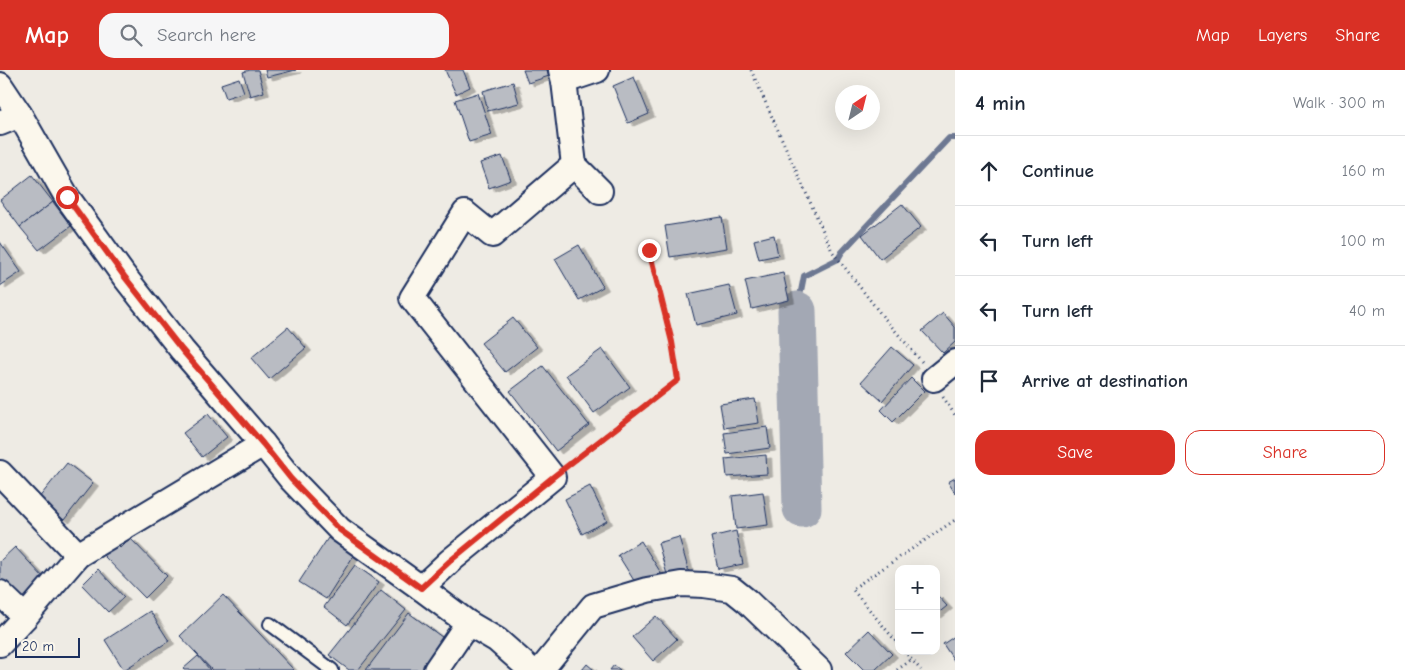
<!DOCTYPE html>
<meta charset="utf-8">
<style>
body{margin:0;font-family:"Comic Neue",sans-serif;background:#f6f6f7;color:#1f2937}
.controls{position:absolute;right:15px;bottom:15px;display:grid;overflow:hidden;border-radius:10px;box-shadow:0 5px 20px #0002}
.controls button{width:45px;height:45px;display:grid;place-items:center;padding:0;border:0;border-bottom:1px solid #e0e1e3;background:#fff;color:#1f2937;font:25px sans-serif}
.compass{position:absolute;left:835px;top:15px;width:45px;height:45px;border-radius:50%;background:#fff;box-shadow:0 5px 20px #0002;rotate:35deg}
.scale{position:absolute;left:15px;bottom:12px;width:65px;box-sizing:border-box;padding-left:5px;border:2px solid #1b2f5e;border-top:0;font-size:14px;line-height:18px;white-space:nowrap;color:#1b2f5e;-webkit-text-stroke:4px #fbf7ec;paint-order:stroke}
.stop{position:absolute;width:15px;height:15px;margin:-11px;border:4px solid #d93025;border-radius:50%;background:#fff}
.stop.end{background:#d93025;border-color:#fff;box-shadow:0 1px 5px #0008}
.list{margin:0;padding:0;list-style:none}
h2{display:flex;justify-content:space-between;align-items:center;height:65px;margin:0;padding:0 20px;font-size:21px}
h2 small{font-size:16px;font-weight:400;color:#747a83}
.list li{display:grid;grid-template-columns:32px 1fr auto;gap:15px;align-items:center;box-sizing:border-box;height:70px;padding:0 20px;border-top:1px solid #e0e1e3}
.list b{display:block;font-size:19px;white-space:nowrap}
.list em{font-size:16px;font-style:normal;color:#747a83}
.actions{display:flex;gap:10px;padding:15px 20px}
.actions a{flex:1;padding:11px 0;border:1px solid #d93025;border-radius:15px;text-align:center;font-size:18px;color:#d93025}
.actions .main{background:#d93025;color:#fff}
.icon{flex:none;width:28px;height:28px;fill:none;stroke:currentColor;stroke-width:2;stroke-linecap:round;stroke-linejoin:round}
.map{position:relative;flex:none;width:955px;height:600px;overflow:hidden}
header{display:flex;align-items:center;gap:30px;box-sizing:border-box;height:70px;padding:0 25px;background:#d93025;color:#fff}
header strong{font-size:24px}
nav{display:flex;gap:28px;margin-inline-start:auto;font-size:18px}
.search{width:350px;height:45px;background:#f6f6f7;display:flex;align-items:center;gap:12px;box-sizing:border-box;padding:0 18px;border-radius:15px;color:#747a83;font-size:19px}
main{display:flex}
aside{flex:1;background:#fff}
.map>svg:first-child{display:block}
.lines{fill:none;stroke-linecap:round;stroke-linejoin:round}
.stream{stroke:#6d7892;stroke-width:6}
.river{stroke:#a3a8b4;stroke-width:39}
.building{fill:#b9bcc3;stroke:#1b2f5e;filter:url(#shadow)}
.service-casing{stroke:#1b2f5e;stroke-width:16}
.minor-casing{stroke:#1b2f5e;stroke-width:28}
.path{stroke:#1b2f5e;stroke-width:3;stroke-dasharray:1 4;stroke-linecap:butt}
.service{stroke:#fbf7ec;stroke-width:12}
.minor{stroke:#fbf7ec;stroke-width:24}
.route{stroke:#d93025;stroke-width:6}
</style>
<header>
<strong>Map</strong>
<div class="search"><svg class="icon" aria-label="search" viewBox="0 0 24 24"><circle cx="10" cy="10" r="6"/><path d="M15 15l6 6"/></svg>Search here</div>
<nav><a>Map</a><a>Layers</a><a>Share</a></nav>
</header>
<main>
<div class="map">
<svg width="955" height="600" viewBox="0 0 955 600">
<defs>
<filter id="shadow"><feDropShadow dx="5.5" dy="3" stdDeviation="0" flood-color="#0004"/></filter>
</defs>
<rect width="100%" height="100%" fill="#eeebe4"/>
<filter id="ink" filterUnits="userSpaceOnUse"><feTurbulence type="fractalNoise" baseFrequency=".02" numOctaves="2"/><feDisplacementMap in="SourceGraphic" scale="10" xChannelSelector="R" yChannelSelector="G"/><feConvolveMatrix kernelMatrix="1 2 1 2 8 2 1 2 1" color-interpolation-filters="sRGB"/></filter>
<g filter="url(#ink)">
<g class="lines">
<!-- stream -->
<polyline class="stream" points="797,241 804,206 838,189 842,182 949,68 955,68"/>
<!-- river -->
<polyline class="river" points="797,241 802,438"/>
</g>
<!-- building -->
<g class="building">
<polygon points="250,0 258,0 264,22 250,26 243,2"/>
<polygon points="265,0 296,0 267,7"/>
<polygon points="445,0 463,0 470,17 456,24"/>
<polygon points="523,0 547,0 549,6 528,13"/>
<polygon points="634,7 649,44 628,53 613,16"/>
<polygon points="239,8 244,22 226,28 221,14"/>
<polygon points="513,12 519,33 488,41 483,21"/>
<polygon points="478,23 492,65 469,72 455,30"/>
<polygon points="502,86 511,110 489,118 480,93"/>
<polygon points="32,105 53,132 20,157 0,130"/>
<polygon points="53,132 71,156 39,180 20,157"/>
<polygon points="902,134 921,157 880,189 862,165"/>
<polygon points="722,147 727,178 670,187 665,156"/>
<polygon points="774,165 778,185 759,189 754,170"/>
<polygon points="0,172 21,202 0,216"/>
<polygon points="579,175 603,217 579,230 555,189"/>
<polygon points="783,203 789,230 752,239 745,211"/>
<polygon points="729,215 737,245 696,255 688,224"/>
<polygon points="943,243 955,257 955,272 943,283 922,261"/>
<polygon points="513,248 537,277 505,302 481,273"/>
<polygon points="288,257 306,278 269,309 251,288"/>
<polygon points="892,277 913,295 882,331 861,312"/>
<polygon points="602,279 630,317 594,343 566,305"/>
<polygon points="543,296 589,355 556,381 510,321"/>
<polygon points="911,308 924,321 893,352 881,340"/>
<polygon points="755,329 759,353 724,358 720,334"/>
<polygon points="208,344 227,367 202,387 183,363"/>
<polygon points="767,357 770,378 727,384 724,363"/>
<polygon points="766,385 767,404 727,407 725,389"/>
<polygon points="67,393 93,413 64,450 38,429"/>
<polygon points="955,408 955,423 948,412"/>
<polygon points="590,416 607,451 582,464 565,429"/>
<polygon points="763,422 768,455 736,459 732,426"/>
<polygon points="736,461 743,494 718,499 711,467"/>
<polygon points="679,467 689,502 668,508 658,473"/>
<polygon points="130,468 167,506 145,528 102,484 114,472 120,478"/>
<polygon points="328,468 354,485 326,529 299,512"/>
<polygon points="641,471 661,503 638,517 618,485"/>
<polygon points="15,477 45,509 17,535 0,517 0,491"/>
<polygon points="355,495 379,512 347,555 324,537"/>
<polygon points="98,499 124,527 108,542 82,515"/>
<polygon points="381,520 406,540 358,600 349,600 329,585"/>
<polygon points="936,524 947,536 936,545"/>
<polygon points="223,525 294,600 212,600 180,566"/>
<polygon points="150,541 169,571 124,600 105,570"/>
<polygon points="409,543 446,570 425,600 366,600"/>
<polygon points="656,546 677,569 653,591 632,567"/>
<polygon points="869,560 892,584 875,600 864,600 846,582"/>
<polygon points="955,566 955,592 943,574"/>
<polygon points="198,586 210,600 184,600 183,599"/>
<polygon points="587,594 594,600 582,600"/>
<polygon points="614,595 620,600 610,600"/>
</g>
<g class="lines">
<!-- service casing -->
<g class="service-casing">
<polyline id="service" points="270,554 332,600"/>
</g>
<!-- minor casing -->
<g class="minor-casing">
<g id="minor">
<polyline points="561,0 564,11 574,95"/>
<polyline points="564,11 597,0"/>
<polyline points="0,15 20,45 67,127 124,206 182,280 263,374 291,409 340,460 421,518 468,553 497,570 531,600"/>
<polyline points="0,53 20,45"/>
<polyline points="934,309 955,292"/>
<polyline points="0,403 78,485"/>
<polyline points="421,518 450,491 553,407 412,228 465,143 492,165 574,95 600,121"/>
<polyline points="0,523 25,547"/>
<polyline points="0,574 25,547 78,485 263,374"/>
<polyline points="436,600 468,553"/>
<polyline points="541,600 593,536 647,520 681,514 704,515 732,519 747,531 819,600"/>
</g>
</g>
<!-- path -->
<g class="path">
<polyline points="751,0 832,181 880,243 922,292"/>
<polyline points="943,327 955,345"/>
<polyline points="571,393 678,310 672,272 649,180"/>
<polyline points="899,575 852,519 955,450"/>
<polyline points="904,581 921,600"/>
<polyline points="897,600 911,590"/>
</g>
<!-- service -->
<use href="#service" class="service"/>
<!-- minor -->
<use href="#minor" class="minor"/>
</g>
</g>
<g class="lines" filter="url(#ink)">
<!-- route -->
<polyline class="route" points="67,127 124,206 182,280 263,374 291,409 340,460 421,518 450,491 553,407 678,310 672,272 649,180"/>
</g>
</svg>
<div class="controls">
<button>+</button>
<button>−</button>
</div>
<svg class="compass" viewBox="-18 -18 36 36"><path d="M0-13l5 13h-10z" fill="#e53935"/><path d="M0 13l5-13h-10z" fill="#747a83"/></svg>
<div class="scale">20 m</div>
<div class="stop" style="left:67px;top:127px"></div>
<div class="stop end" style="left:649px;top:180px"></div>
</div>
<aside>
<h2>4 min<small>Walk · 300 m</small></h2>
<ul class="list">
<li><svg class="icon" aria-label="ahead" viewBox="0 0 24 24"><path d="M12 20V5M6 11l6-6 6 6"/></svg><div><b>Continue</b></div><em>160 m</em></li>
<li><svg class="icon" aria-label="left" viewBox="0 0 24 24"><path d="M17 20v-9H6M10 6l-5 5 5 5"/></svg><div><b>Turn left</b></div><em>100 m</em></li>
<li><svg class="icon" aria-label="left" viewBox="0 0 24 24"><path d="M17 20v-9H6M10 6l-5 5 5 5"/></svg><div><b>Turn left</b></div><em>40 m</em></li>
<li><svg class="icon" aria-label="arrive" viewBox="0 0 24 24"><path d="M6 21V4h12l-3 4 3 4H6"/></svg><div><b>Arrive at destination</b></div></li>
</ul>
<div class="actions"><a class="main">Save</a><a>Share</a></div>
</aside>
</main>
